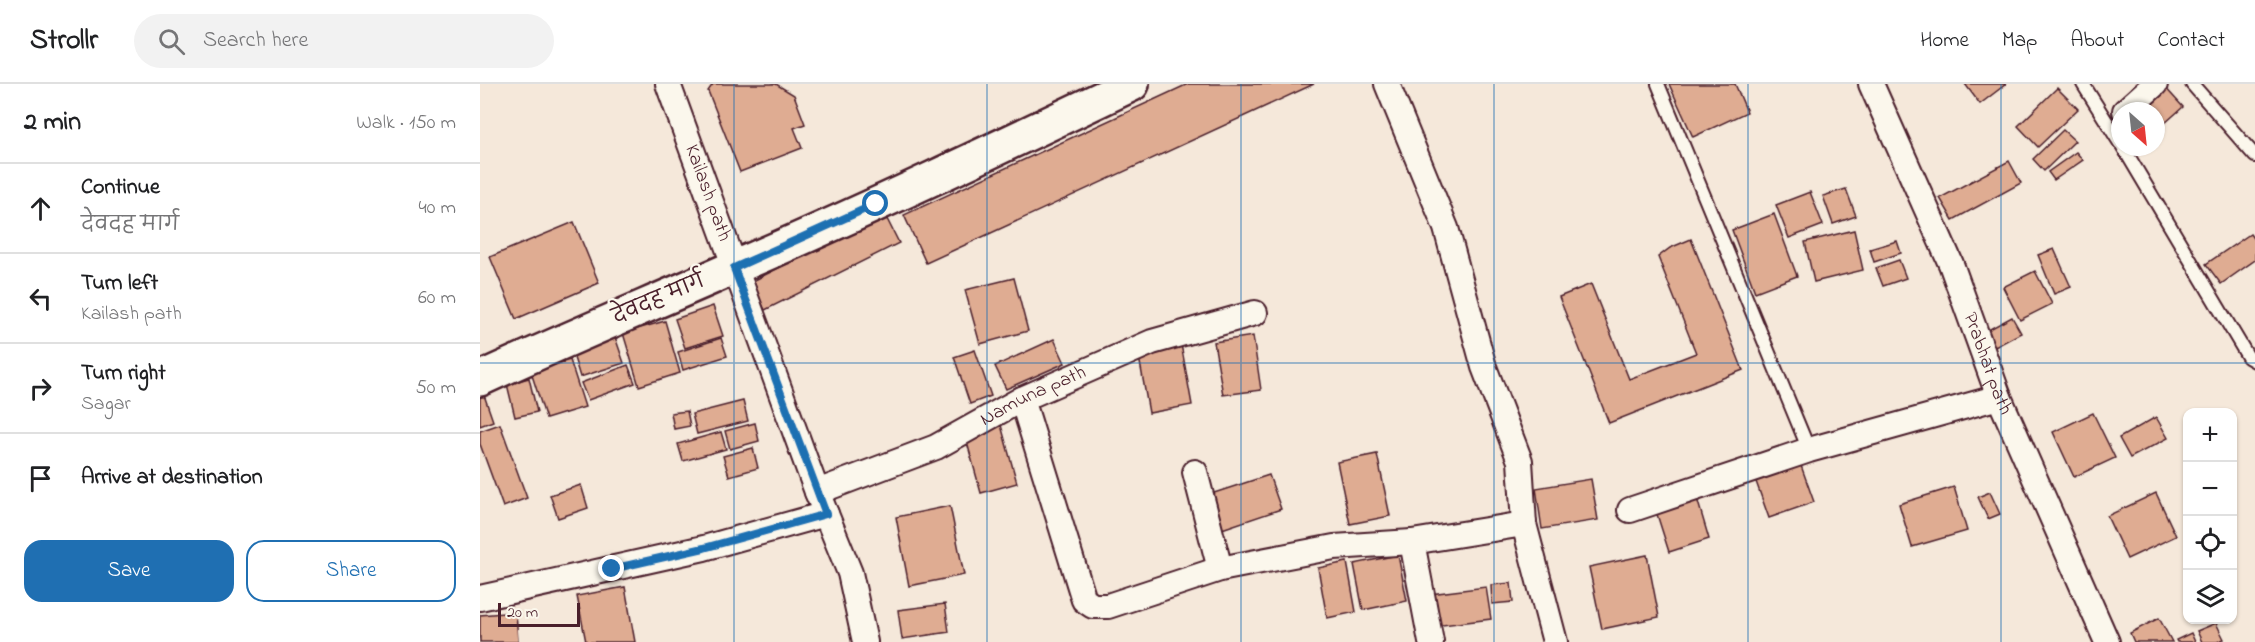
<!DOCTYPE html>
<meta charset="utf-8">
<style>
body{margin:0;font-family:"Indie Flower","Playpen Sans Deva",sans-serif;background:#f2f2f2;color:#202124}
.controls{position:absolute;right:18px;bottom:18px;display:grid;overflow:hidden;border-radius:12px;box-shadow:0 2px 4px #0004}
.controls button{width:54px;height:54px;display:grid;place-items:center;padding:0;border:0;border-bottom:2px solid #e0e0e0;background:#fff;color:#202124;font:30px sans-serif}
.compass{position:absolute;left:1631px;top:18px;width:54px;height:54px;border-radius:50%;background:#fff;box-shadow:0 2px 4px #0004;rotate:153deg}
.scale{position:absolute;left:18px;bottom:15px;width:82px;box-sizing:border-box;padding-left:6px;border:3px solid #4a1f2b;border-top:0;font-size:16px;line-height:21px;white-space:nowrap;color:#4a1f2b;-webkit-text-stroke:4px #fbf7ec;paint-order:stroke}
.stop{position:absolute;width:18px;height:18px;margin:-14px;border:4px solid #1f6fb2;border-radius:50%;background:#fff}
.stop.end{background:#1f6fb2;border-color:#fff;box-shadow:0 2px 6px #0008}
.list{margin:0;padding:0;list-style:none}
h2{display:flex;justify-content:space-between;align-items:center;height:78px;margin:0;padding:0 24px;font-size:26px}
h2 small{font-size:20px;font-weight:400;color:#757577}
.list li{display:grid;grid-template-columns:39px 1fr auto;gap:18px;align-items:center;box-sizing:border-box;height:90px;padding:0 24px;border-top:2px solid #e0e0e0}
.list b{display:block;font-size:22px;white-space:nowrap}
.list p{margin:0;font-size:20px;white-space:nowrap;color:#757577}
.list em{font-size:20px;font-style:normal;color:#757577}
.actions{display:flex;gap:12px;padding:18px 24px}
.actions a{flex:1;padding:14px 0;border:2px solid #1f6fb2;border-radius:18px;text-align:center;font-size:21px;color:#1f6fb2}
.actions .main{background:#1f6fb2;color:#fff}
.icon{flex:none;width:33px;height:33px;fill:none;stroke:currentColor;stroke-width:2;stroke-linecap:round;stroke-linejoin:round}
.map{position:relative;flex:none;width:1775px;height:558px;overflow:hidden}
header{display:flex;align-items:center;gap:36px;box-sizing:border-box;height:84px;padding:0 30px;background:#fff;border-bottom:2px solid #e0e0e0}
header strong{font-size:28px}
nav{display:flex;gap:33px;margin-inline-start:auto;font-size:21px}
.search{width:420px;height:54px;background:#f2f2f2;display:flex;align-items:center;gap:15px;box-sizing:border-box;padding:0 21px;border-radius:33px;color:#757577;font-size:22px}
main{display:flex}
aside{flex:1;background:#fff}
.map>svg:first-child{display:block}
.building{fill:#dfac92;stroke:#4a1f2b;stroke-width:1.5}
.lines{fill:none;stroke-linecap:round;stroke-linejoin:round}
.service-casing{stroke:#4a1f2b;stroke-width:16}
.minor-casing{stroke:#4a1f2b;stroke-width:28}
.primary-casing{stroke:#4a1f2b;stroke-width:38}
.service{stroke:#fbf7ec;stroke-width:12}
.minor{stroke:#fbf7ec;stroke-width:24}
.primary{stroke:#fbf7ec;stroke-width:33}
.route{stroke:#1f6fb2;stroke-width:8}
.grid{fill:none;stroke:#1f6fb2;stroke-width:1.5;stroke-opacity:0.55}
.labels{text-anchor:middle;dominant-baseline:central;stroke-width:4.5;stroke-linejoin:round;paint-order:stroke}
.street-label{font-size:20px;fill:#4a1f2b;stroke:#fbf7ec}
</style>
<header>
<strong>Strollr</strong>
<div class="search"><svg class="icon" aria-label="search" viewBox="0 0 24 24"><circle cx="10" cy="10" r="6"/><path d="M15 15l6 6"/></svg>Search here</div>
<nav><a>Home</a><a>Map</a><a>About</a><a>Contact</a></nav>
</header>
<main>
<aside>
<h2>2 min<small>Walk · 150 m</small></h2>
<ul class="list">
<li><svg class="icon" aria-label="ahead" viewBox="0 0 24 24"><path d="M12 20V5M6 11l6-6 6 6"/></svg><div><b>Continue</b><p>देवदह मार्ग</p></div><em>40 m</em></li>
<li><svg class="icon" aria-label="left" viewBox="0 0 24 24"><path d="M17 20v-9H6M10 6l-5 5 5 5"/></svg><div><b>Turn left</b><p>Kailash path</p></div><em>60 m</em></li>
<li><svg class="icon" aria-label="right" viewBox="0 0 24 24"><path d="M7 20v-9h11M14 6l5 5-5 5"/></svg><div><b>Turn right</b><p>Sagar</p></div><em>50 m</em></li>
<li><svg class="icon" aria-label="arrive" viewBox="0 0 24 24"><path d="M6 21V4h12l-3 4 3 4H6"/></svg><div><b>Arrive at destination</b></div></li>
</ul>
<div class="actions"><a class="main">Save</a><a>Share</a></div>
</aside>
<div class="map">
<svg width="1775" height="558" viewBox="0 0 1775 558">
<rect width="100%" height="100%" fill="#f5e8da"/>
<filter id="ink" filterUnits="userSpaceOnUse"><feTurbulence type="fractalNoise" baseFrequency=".0167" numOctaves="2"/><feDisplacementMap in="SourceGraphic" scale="12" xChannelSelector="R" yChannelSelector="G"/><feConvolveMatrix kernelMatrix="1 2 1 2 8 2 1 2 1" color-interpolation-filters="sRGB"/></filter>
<g filter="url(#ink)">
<!-- building -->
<g class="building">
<polygon points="233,0 296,0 314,11 325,40 314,44 322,64 260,88 228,7"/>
<polygon points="708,0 834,0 446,179 424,131"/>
<polygon points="1189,0 1255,0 1267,28 1213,53"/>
<polygon points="1485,0 1526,0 1500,20"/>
<polygon points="1682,0 1703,23 1676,47 1676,27 1648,27"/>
<polygon points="1577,4 1598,25 1558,63 1538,42"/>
<polygon points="1583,46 1595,57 1564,87 1553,75"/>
<polygon points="1596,68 1603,76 1574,96 1568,88"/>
<polygon points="1529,77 1541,99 1473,136 1460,114"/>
<polygon points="1366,105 1376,132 1353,140 1343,112"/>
<polygon points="1330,108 1343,141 1309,154 1296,121"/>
<polygon points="1294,130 1317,192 1275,208 1252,146"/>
<polygon points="405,131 419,159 285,226 271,198"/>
<polygon points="94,138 119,199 36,235 10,173"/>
<polygon points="1374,146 1383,186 1334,198 1325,158"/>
<polygon points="1770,150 1775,157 1775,176 1741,200 1726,180"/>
<polygon points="1211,155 1263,286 1129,339 1079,213 1111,200 1149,295 1216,269 1178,173 1190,164"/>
<polygon points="1417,157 1421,169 1394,178 1390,165"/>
<polygon points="1574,165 1591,203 1574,210 1558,171"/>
<polygon points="1419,176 1426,194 1403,202 1396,184"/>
<polygon points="1555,187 1572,220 1540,236 1523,203"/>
<polygon points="534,194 548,247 500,260 485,206"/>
<polygon points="233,222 243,252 205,264 195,235"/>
<polygon points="1532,233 1541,249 1515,263 1506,247"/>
<polygon points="185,237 200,289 159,302 143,249"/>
<polygon points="134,250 144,279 100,293 91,264"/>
<polygon points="773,252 781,306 743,311 734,258"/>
<polygon points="241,254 247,272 203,286 198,268"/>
<polygon points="574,255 585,279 526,305 515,282"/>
<polygon points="701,260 712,321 669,329 658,267"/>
<polygon points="495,266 511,312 490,320 474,273"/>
<polygon points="90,276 105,323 66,335 51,288"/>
<polygon points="148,281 155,299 108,316 101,299"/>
<polygon points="49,294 57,328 35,333 27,300"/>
<polygon points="4,311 13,337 0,342 0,312"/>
<polygon points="263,317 268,337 217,350 212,330"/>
<polygon points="207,327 210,342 194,345 191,329"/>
<polygon points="1613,329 1635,374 1594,393 1573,348"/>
<polygon points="1676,333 1688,354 1650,374 1639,354"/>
<polygon points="275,339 279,357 250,365 245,347"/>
<polygon points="20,340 47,414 23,423 0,360 0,347"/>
<polygon points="521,341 537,399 501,409 485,351"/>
<polygon points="241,348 246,365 203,377 198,360"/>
<polygon points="273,364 278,384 249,392 243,372"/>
<polygon points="897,370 910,432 870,440 857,378"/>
<polygon points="1319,376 1334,418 1289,434 1274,392"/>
<polygon points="789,391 801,425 742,445 731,410"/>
<polygon points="1111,395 1118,436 1062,445 1056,404"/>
<polygon points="101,401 108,424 78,434 70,411"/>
<polygon points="1474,403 1487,447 1432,463 1419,420"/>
<polygon points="1510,408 1520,430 1508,435 1498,413"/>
<polygon points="1676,409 1696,452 1647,475 1627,432"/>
<polygon points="1216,411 1229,455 1189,468 1175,424"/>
<polygon points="470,422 484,491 429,502 416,433"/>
<polygon points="918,471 927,517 883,526 874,480"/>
<polygon points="1167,471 1179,533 1122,545 1109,483"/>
<polygon points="867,478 876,528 847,534 838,484"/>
<polygon points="1031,499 1033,518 1012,520 1011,501"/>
<polygon points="145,503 155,558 106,558 97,512"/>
<polygon points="1006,503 1011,535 954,542 950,510"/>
<polygon points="465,520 469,548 422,555 418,526"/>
<polygon points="36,528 38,558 0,558 0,531"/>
<polygon points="1679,534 1692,558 1654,558 1650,549"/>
<polygon points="1736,539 1744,555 1737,558 1722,558 1717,547"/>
<polygon points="1711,549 1715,558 1697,558 1696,556"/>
</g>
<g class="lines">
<!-- service casing -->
<g class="service-casing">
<g id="service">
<polyline points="1178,0 1329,366"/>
<polyline points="1603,0 1640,59"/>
<polyline points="1712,0 1775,72"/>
<polyline points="1643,63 1768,273 1775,277"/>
</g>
</g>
<!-- minor casing -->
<g class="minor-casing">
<g id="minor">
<path id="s1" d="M 188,0 L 337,408 L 370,489 L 385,558"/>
<polyline points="907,0 966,144 1004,283 1040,377 1044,440 1075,558"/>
<path id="s2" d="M 1391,0 L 1471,180 L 1519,313 L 1627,558"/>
<polyline points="1645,27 1675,0"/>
<polyline points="542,315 604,516 613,522 628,522 740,485 854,463 932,458 1044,440"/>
<polyline points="715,388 740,485"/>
<path id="s3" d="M 337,408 L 456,363 L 542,315 L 672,258 L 775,229"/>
<polyline points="1150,426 1329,366 1519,313"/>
<polyline points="932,458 951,558"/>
<polyline points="0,514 224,464 346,430"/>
</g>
</g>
<!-- primary casing -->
<g class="primary-casing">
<path id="primary" d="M 0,295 C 84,256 169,221 253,184 C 388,126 520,63 652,0"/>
</g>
<!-- service -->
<use href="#service" class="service"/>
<!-- minor -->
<use href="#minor" class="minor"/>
<!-- primary -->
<use href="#primary" class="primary"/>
</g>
</g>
<g class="lines" filter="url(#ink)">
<!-- route -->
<polyline class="route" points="132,485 224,464 346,430 254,184 396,120"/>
</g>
<!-- grid -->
<path class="grid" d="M 254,0 L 254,558M 507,0 L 507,558M 761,0 L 761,558M 1014,0 L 1014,558M 1268,0 L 1268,558M 1521,0 L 1521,558M 0,279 L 1775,279"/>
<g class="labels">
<!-- street labels -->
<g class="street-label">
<text stroke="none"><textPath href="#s1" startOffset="116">Kailash path</textPath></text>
<text transform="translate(179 216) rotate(-23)">देवदह मार्ग</text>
<text stroke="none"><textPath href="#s2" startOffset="303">Prabhat path</textPath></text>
<text stroke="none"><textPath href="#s3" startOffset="237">Namuna path</textPath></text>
</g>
</g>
</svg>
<div class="controls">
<button>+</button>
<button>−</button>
<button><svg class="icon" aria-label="locate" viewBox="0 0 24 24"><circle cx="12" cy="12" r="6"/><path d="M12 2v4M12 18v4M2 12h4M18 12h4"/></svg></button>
<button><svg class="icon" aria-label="layers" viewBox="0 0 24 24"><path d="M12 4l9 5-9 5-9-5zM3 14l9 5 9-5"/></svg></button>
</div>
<svg class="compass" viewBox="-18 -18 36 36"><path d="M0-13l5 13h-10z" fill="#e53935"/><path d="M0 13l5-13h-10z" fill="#757577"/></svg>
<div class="scale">20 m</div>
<div class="stop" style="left:396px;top:120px"></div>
<div class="stop end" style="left:132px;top:485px"></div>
</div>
</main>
